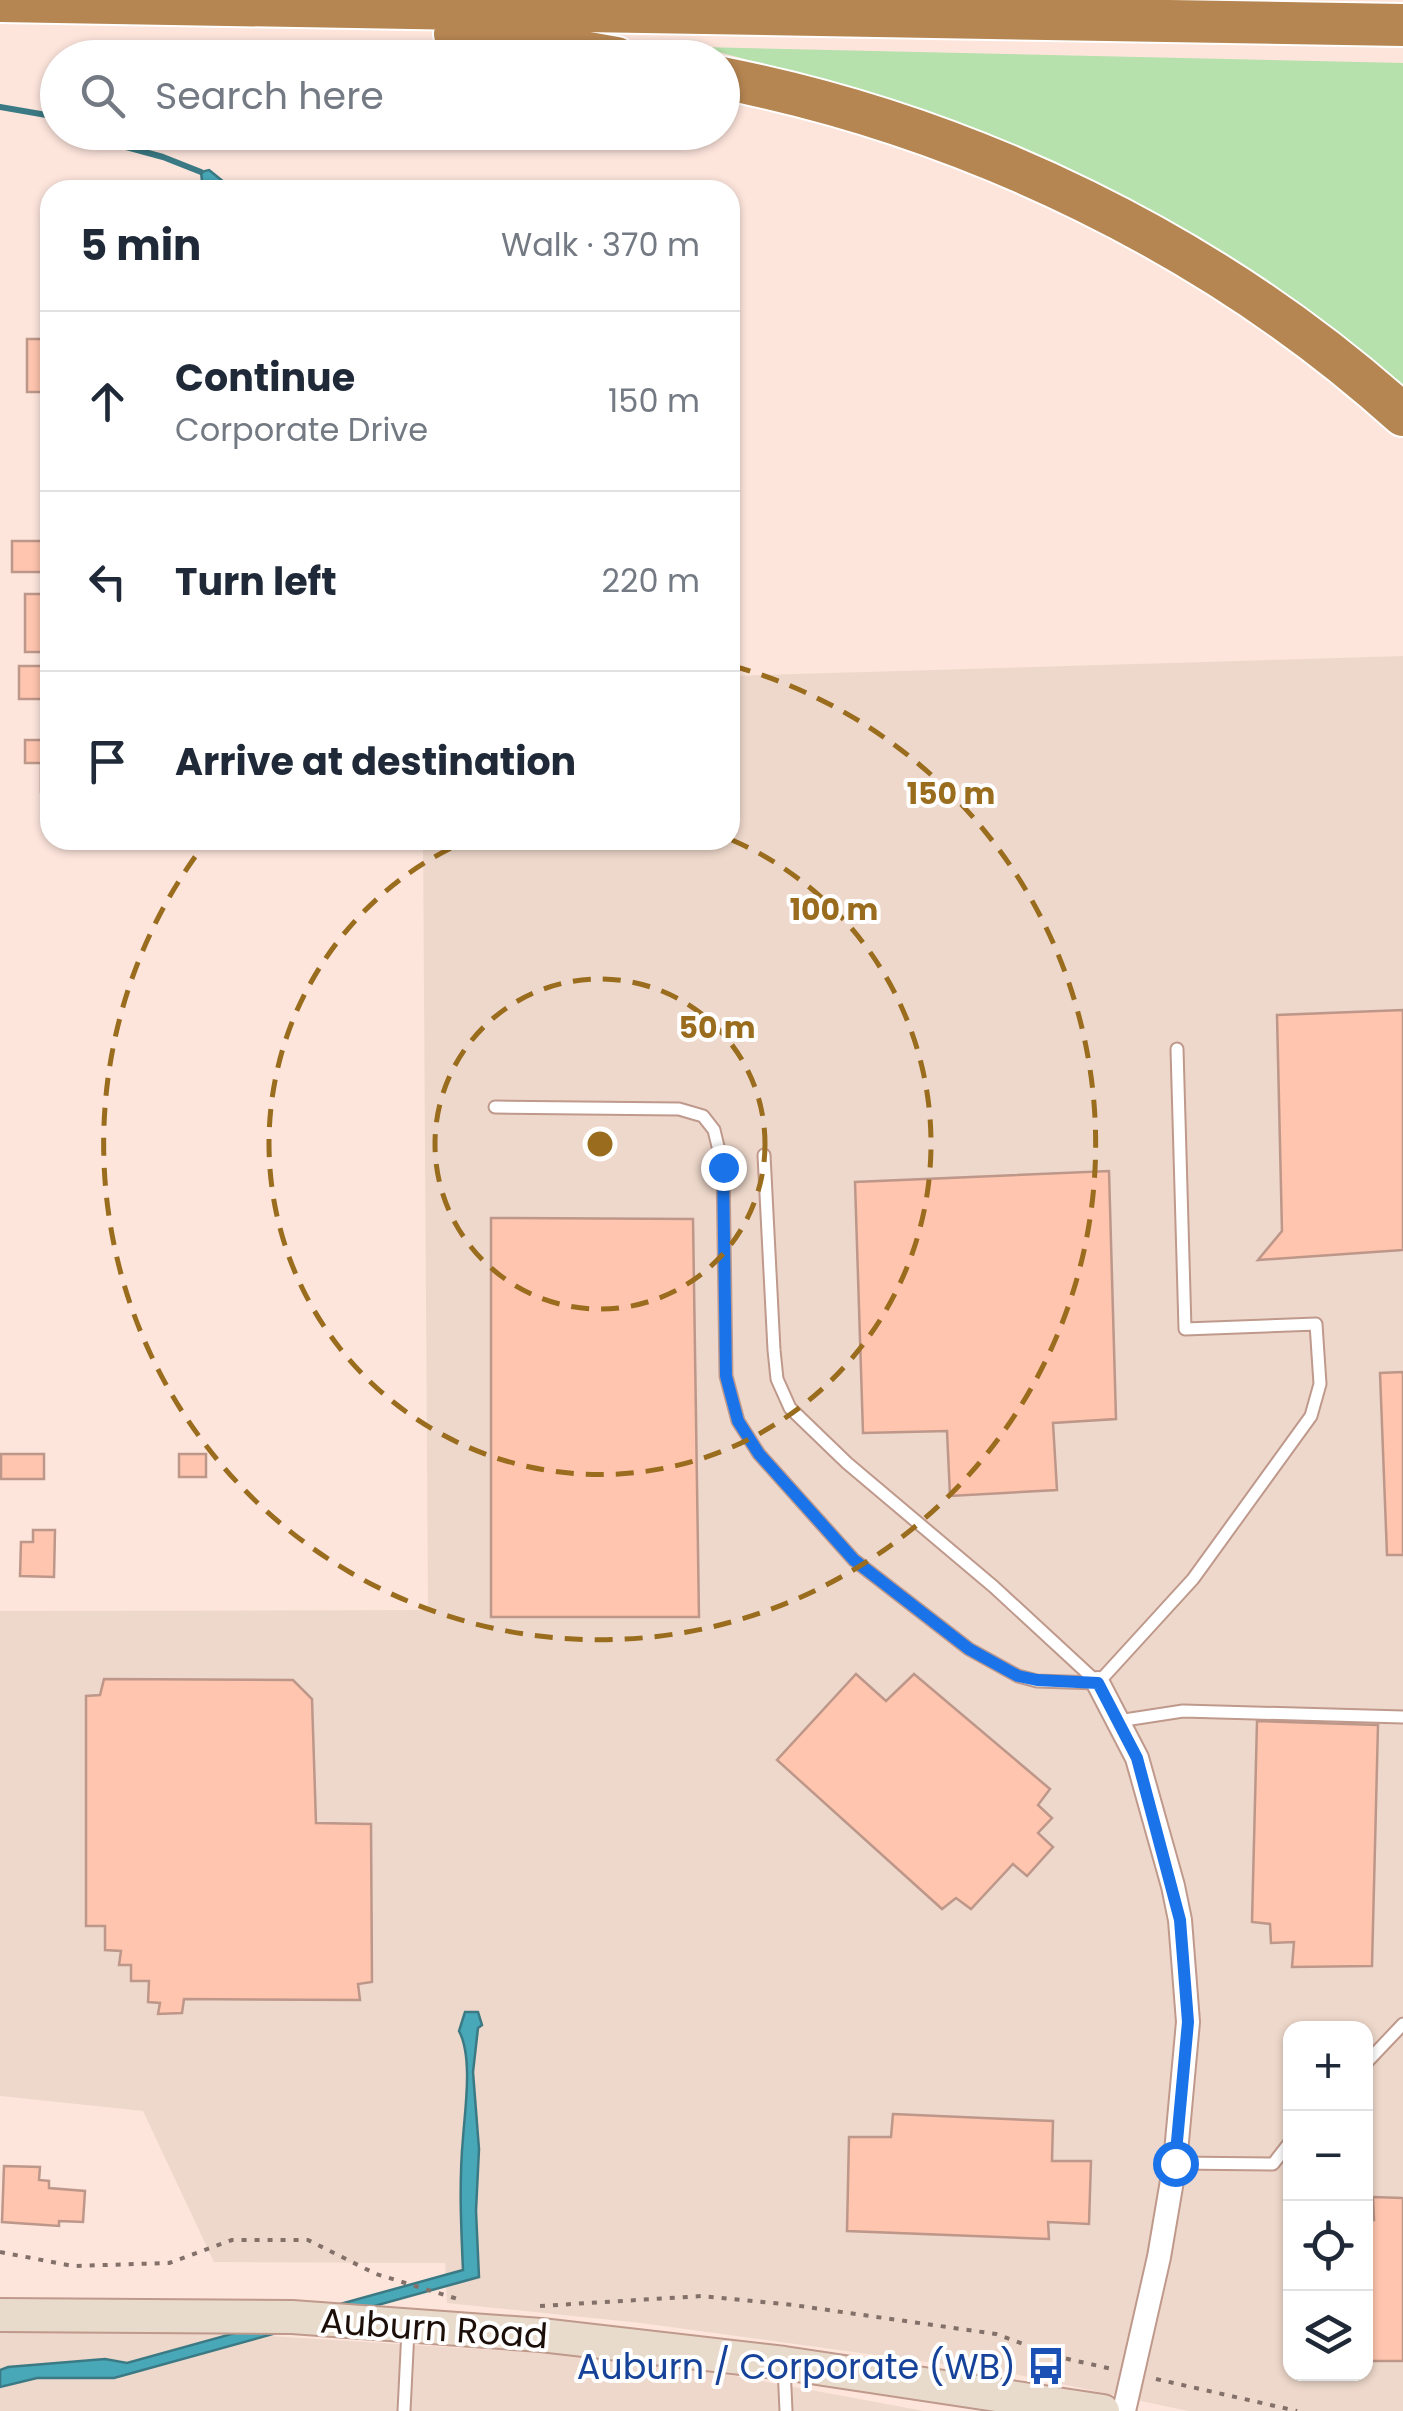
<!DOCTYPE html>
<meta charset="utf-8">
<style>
body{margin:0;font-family:Poppins,sans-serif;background:#f6f6f7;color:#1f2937}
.controls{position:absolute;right:30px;bottom:30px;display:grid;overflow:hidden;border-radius:20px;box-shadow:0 2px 8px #0004}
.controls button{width:90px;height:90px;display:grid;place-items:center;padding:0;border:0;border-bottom:2px solid #e0e1e3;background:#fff;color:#1f2937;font:50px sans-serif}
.stop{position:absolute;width:30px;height:30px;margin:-22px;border:8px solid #1a73e8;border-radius:50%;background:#fff}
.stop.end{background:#1a73e8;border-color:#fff;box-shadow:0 2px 10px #0008}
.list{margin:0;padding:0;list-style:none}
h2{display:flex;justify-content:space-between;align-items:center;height:130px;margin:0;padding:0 40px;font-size:42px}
h2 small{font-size:32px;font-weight:400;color:#747a83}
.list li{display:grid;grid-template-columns:65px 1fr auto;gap:30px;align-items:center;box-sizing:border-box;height:180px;padding:0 40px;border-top:2px solid #e0e1e3}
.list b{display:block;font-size:38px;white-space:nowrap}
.list p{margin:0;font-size:32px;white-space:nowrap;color:#747a83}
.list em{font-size:32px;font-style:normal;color:#747a83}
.icon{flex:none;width:55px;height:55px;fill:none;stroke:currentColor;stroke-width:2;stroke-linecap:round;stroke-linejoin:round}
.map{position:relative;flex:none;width:1403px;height:2411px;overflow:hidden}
.search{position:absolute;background:#fff;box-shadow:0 2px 8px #0004;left:40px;top:40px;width:700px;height:110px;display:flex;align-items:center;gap:25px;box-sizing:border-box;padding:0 35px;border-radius:55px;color:#747a83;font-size:38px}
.panel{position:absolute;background:#fff;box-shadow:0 2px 8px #0004;left:40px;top:180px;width:700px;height:670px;border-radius:30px}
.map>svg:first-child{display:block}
.industrial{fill:#eed8cb;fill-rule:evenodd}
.green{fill:#b6e0ac}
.water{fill:#48a8b8;stroke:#3b7a84;stroke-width:2.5}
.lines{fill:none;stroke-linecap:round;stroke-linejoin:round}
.stream{stroke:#3b7a84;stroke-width:6}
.building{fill:#ffc5ae;stroke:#bd9789;stroke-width:2.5}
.lane-casing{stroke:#bf998b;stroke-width:15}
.street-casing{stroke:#bf998b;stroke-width:26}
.secondary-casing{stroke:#bf998b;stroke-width:36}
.highway-casing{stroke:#fff;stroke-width:46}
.path{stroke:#827069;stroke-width:4;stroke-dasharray:5 8;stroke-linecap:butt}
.lane{stroke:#fff;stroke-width:11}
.street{stroke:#fff;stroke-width:22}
.secondary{stroke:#e9dbcb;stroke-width:32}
.highway{stroke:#b68652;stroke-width:42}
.route{stroke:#1a73e8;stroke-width:12}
.ring{fill:none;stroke:#9a6c1d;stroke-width:5;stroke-dasharray:18 12}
.labels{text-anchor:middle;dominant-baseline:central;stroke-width:8;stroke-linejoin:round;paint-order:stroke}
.street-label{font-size:35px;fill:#1c0f0a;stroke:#fff}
.transit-label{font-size:35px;fill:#164399;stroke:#fff;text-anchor:end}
.centre{fill:#9a6c1d;stroke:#fff;stroke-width:5}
.ring-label{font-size:30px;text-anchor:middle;font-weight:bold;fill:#9a6c1d;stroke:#fff;stroke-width:8;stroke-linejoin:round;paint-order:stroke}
</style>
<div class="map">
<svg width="1403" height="2411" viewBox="0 0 1403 2411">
<rect width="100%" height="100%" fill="#fde5dc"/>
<!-- industrial -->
<g class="industrial">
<path d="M 1403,656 L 1403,2411 L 1188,2411 L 1015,2374 L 641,2323 L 447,2303 L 445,2263 L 214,2262 L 143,2111 L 0,2096 L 0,1611 L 428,1610 L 423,840 L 730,840 L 730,676 ZM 1290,2028 L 1366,2028 L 1366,2374 L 1290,2374 Z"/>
<polygon points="0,2331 208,2332 559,2354 686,2367 924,2411 0,2411"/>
</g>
<!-- green -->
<polygon class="green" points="701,47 1403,63 1403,390 936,118 877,96"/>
<!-- water -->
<g class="water">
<polygon points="209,170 230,187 283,183 354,190 203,190 201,172"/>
<path d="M 465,2012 L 478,2012 L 482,2025 L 478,2028 L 473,2072 L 479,2149 L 476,2211 L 479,2277 L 114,2378 L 37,2378 L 0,2387 L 0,2370 L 8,2367 L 105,2359 L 127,2363 L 463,2270 C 461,2226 459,2181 463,2138 C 465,2109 473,2057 459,2031 Z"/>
</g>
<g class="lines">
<!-- stream -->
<g class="stream">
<polyline points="0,107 58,117"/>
<polyline points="95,132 119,145 163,157 201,172"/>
</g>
</g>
<!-- building -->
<g class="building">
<rect x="27" y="339" width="23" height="53"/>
<rect x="12" y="541" width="38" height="31"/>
<rect x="25" y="594" width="25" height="58"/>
<rect x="19" y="666" width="31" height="33"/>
<polygon points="25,740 50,740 50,792 41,792 41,763 25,763"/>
<polygon points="1403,1010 1403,1250 1258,1260 1282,1231 1277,1015"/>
<polygon points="1109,1171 1116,1419 1053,1423 1057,1490 950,1496 947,1431 863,1433 855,1182"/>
<polygon points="491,1218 693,1219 699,1617 491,1617"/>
<polygon points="1403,1372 1403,1555 1387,1555 1380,1373"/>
<rect x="1" y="1454" width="43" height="25"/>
<rect x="179" y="1454" width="27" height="23"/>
<polygon points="33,1530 55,1530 54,1577 20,1576 21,1542 33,1542"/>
<polygon points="856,1674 886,1701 914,1674 1050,1789 1038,1805 1052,1818 1038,1833 1053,1847 1027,1876 1013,1864 971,1909 956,1898 942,1909 777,1760"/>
<polygon points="104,1679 293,1680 312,1699 316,1823 371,1824 372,1982 358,1984 360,2000 184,1999 182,2013 158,2014 160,2003 148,2002 149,1981 131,1981 131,1965 119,1965 121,1951 105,1950 105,1926 86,1926 86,1696 100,1695"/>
<polygon points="1257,1721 1378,1725 1372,1966 1292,1967 1294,1942 1271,1943 1270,1924 1252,1922"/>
<polygon points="893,2114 1053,2121 1052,2161 1091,2161 1089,2224 1048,2222 1049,2239 847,2231 849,2137 891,2137"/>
<polygon points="4,2166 40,2167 39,2180 49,2181 49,2188 85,2191 83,2222 59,2221 59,2226 2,2222"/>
<polygon points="1373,2197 1403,2198 1403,2361 1368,2361 1368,2350 1366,2350 1366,2220 1374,2220"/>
</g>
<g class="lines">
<!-- lane casing -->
<g class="lane-casing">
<g id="lane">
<polyline points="495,1107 679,1109 703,1116 714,1130 723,1167 726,1376 738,1421 759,1454 854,1560 969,1649 1018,1676 1037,1681 1098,1683 1193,1579 1311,1416 1320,1384 1316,1324 1185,1329 1177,1049"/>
<polyline points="764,1155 774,1350 777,1379 790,1408 847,1463 994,1587 1098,1683"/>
<polyline points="1118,1721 1183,1711 1403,1717"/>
<polyline points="1366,2063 1403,2024"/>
<polyline points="1175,2163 1273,2164 1290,2142"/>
<polyline points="784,2367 786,2411"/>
<polyline points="404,2411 408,2330"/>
</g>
</g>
<!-- street casing -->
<g class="street-casing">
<polyline id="street" points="1098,1683 1137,1758 1173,1886 1180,1920 1188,2022 1175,2163 1159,2257 1124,2411"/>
</g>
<!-- secondary casing -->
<g class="secondary-casing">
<polyline id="secondary" points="0,2315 292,2317 541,2335 784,2363 1103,2411"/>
</g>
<!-- highway casing -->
<g class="highway-casing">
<g id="highway">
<polyline points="0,1 1403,25"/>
<polyline points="455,34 510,39 616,58"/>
<path d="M 722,78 C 970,127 1215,245 1403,415"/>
</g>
</g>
<!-- path -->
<g class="path">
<polyline points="0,2252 73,2266 169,2263 232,2240 308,2240 376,2274 461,2300"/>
<polyline points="540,2306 702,2296 793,2305 996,2334 1059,2357 1112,2369"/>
<polyline points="1156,2379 1297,2411"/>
</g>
<!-- lane -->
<use href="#lane" class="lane"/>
<!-- street -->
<use href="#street" class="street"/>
<!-- secondary -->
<use href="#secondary" class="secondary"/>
<!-- highway -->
<use href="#highway" class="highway"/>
</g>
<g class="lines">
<!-- route -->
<polyline class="route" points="723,1167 726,1376 738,1421 759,1454 854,1560 969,1649 1018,1676 1037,1680 1098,1683 1137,1758 1180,1920 1188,2022 1175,2163"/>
</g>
<!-- distance rings -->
<g class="ring">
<circle cx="600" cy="1144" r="165"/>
<path d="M732 840A331 331 0 1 1 468 840"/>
<path d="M733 666A496 496 0 1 1 206 842"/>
</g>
<!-- icons -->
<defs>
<g id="bus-bare" transform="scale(3)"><path d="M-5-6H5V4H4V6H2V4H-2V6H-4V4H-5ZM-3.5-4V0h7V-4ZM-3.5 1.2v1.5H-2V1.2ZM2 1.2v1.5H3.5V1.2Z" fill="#1a4fb4" stroke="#fff" stroke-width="2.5" paint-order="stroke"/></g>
</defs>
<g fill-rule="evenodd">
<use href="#bus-bare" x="1046" y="2366"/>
</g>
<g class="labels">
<!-- street labels -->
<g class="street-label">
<text transform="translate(434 2328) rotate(4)">Auburn Road</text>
</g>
<!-- transit labels -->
<g class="transit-label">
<text x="1016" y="2366">Auburn / Corporate (WB)</text>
</g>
</g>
<circle cx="600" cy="1144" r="15" class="centre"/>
<g class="ring-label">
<text x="951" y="804">150 m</text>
<text x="834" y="920">100 m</text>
<text x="717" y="1038">50 m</text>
</g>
</svg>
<div class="controls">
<button>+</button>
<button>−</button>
<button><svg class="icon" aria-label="locate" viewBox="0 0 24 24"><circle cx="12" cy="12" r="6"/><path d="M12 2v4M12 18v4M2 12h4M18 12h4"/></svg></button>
<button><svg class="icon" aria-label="layers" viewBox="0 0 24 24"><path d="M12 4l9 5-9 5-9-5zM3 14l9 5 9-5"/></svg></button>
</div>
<div class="stop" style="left:1175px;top:2163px"></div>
<div class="stop end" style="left:723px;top:1167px"></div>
<div class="search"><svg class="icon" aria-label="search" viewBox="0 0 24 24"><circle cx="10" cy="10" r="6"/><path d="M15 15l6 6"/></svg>Search here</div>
<section class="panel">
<h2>5 min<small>Walk · 370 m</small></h2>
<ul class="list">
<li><svg class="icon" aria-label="ahead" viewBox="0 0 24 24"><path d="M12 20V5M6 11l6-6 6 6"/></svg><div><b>Continue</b><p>Corporate Drive</p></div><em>150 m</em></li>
<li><svg class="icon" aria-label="left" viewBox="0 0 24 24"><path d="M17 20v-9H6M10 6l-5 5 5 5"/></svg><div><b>Turn left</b></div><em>220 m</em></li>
<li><svg class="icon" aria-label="arrive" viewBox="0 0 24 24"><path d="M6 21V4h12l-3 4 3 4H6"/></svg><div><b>Arrive at destination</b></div></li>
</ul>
</section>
</div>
